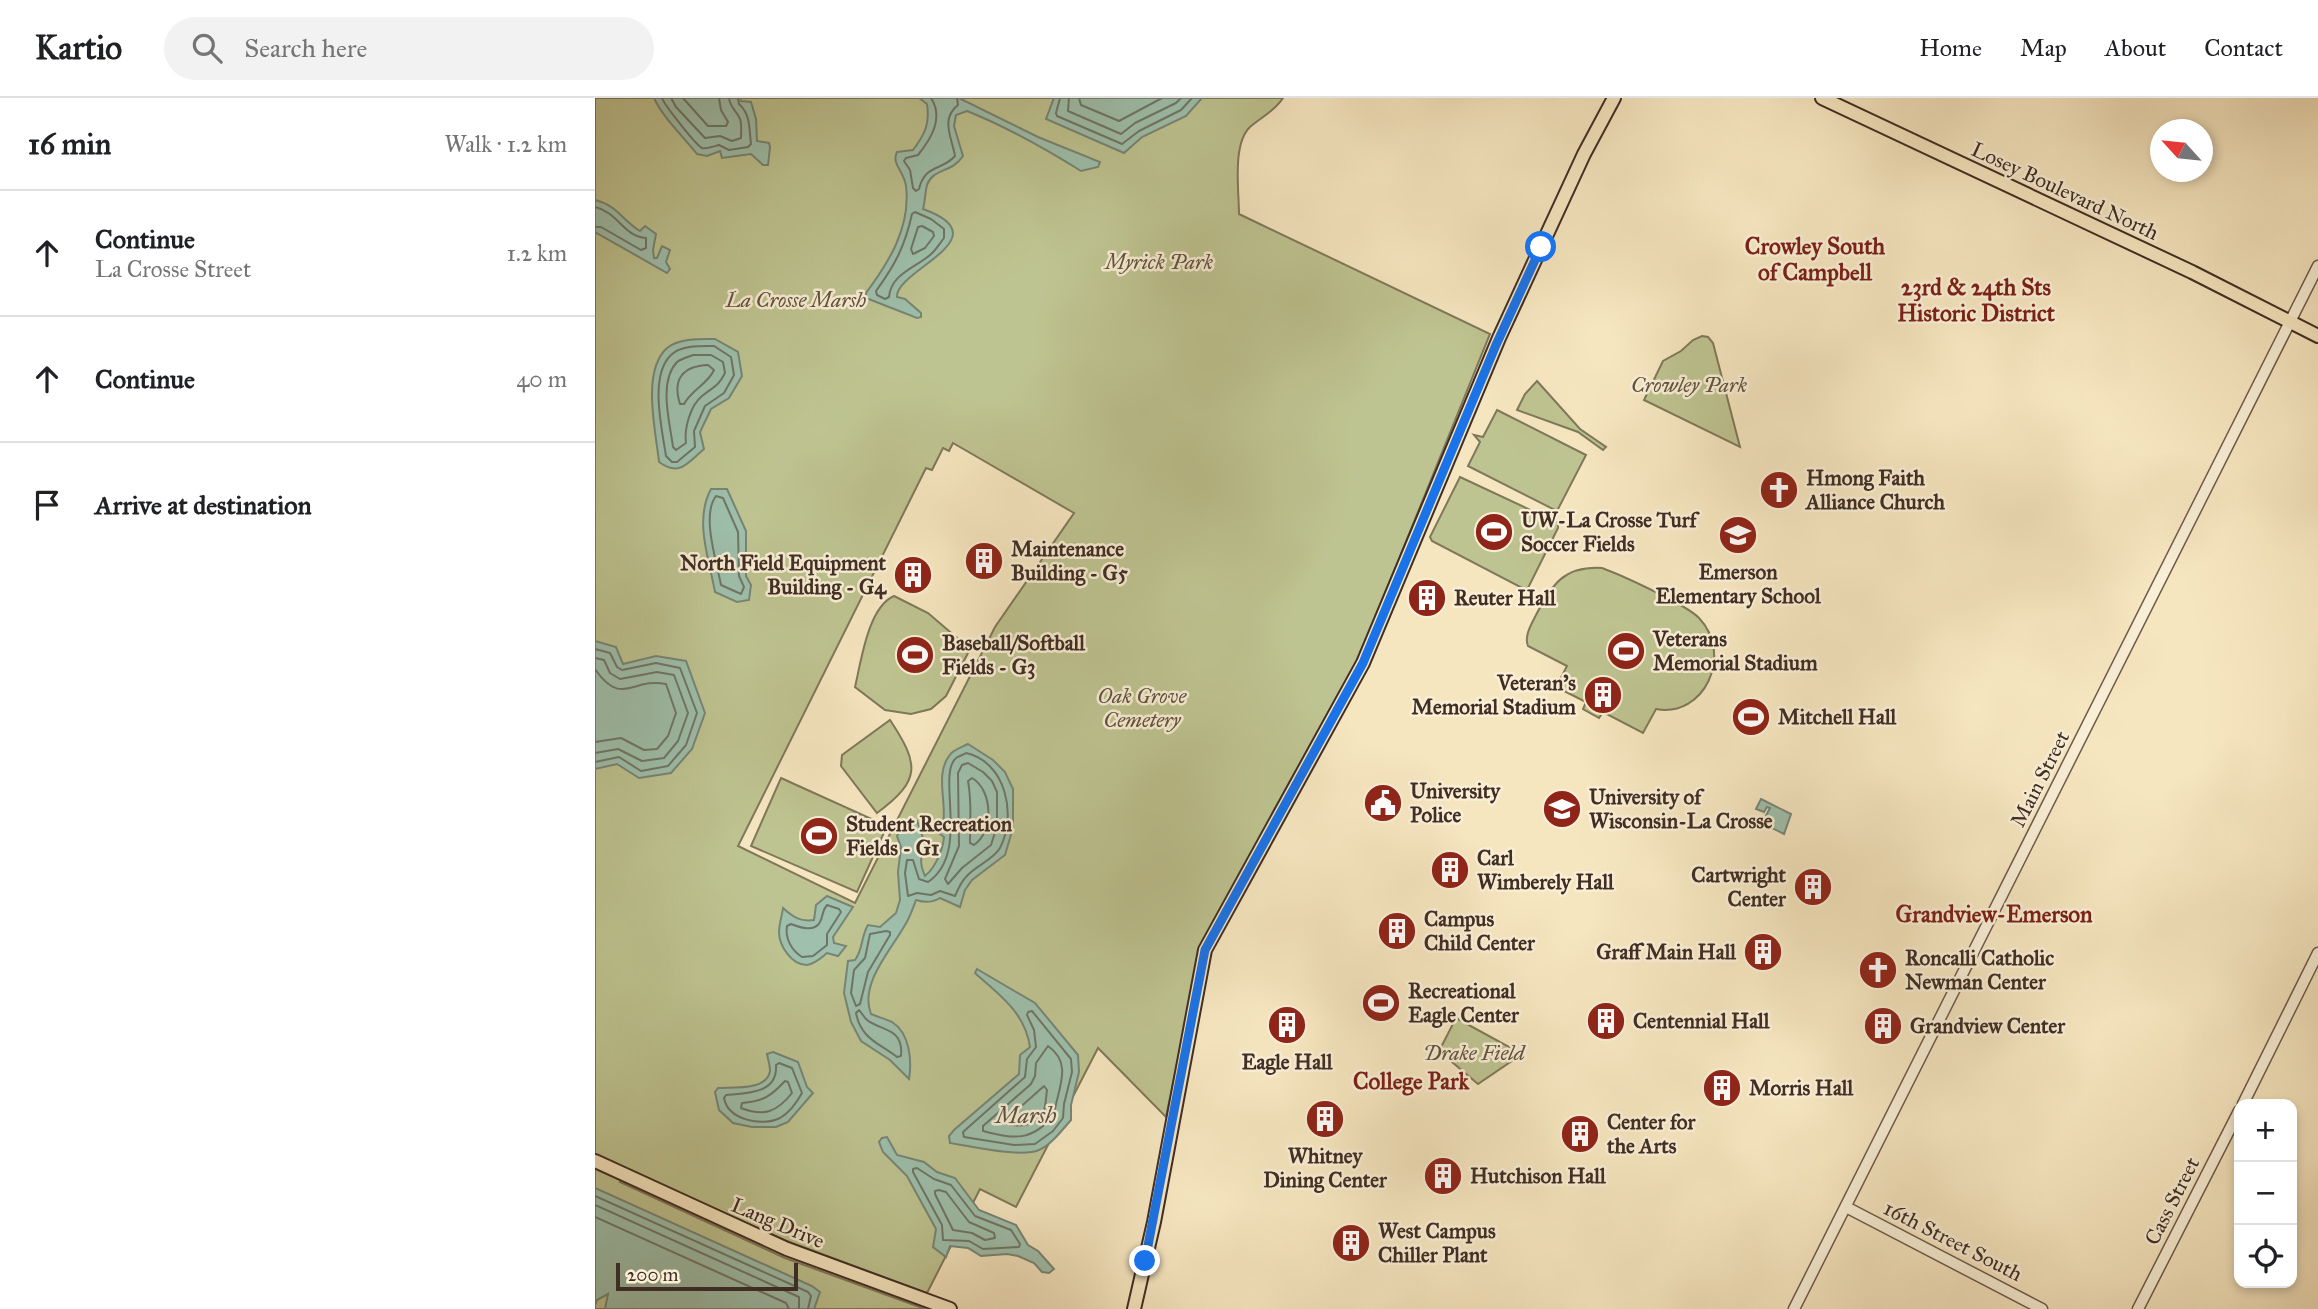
<!DOCTYPE html>
<meta charset="utf-8">
<style>
body{margin:0;font-family:"IM FELL Great Primer",serif;background:#f2f2f2;color:#202124}
.controls{position:absolute;right:21px;bottom:21px;display:grid;overflow:hidden;border-radius:14px;box-shadow:0 4px 10px #0003}
.controls button{width:63px;height:63px;display:grid;place-items:center;padding:0;border:0;border-bottom:2px solid #e0e0e0;background:#fff;color:#202124;font:35px sans-serif}
.compass{position:absolute;left:1555px;top:21px;width:63px;height:63px;border-radius:50%;background:#fff;box-shadow:0 4px 10px #0003;rotate:297deg}
.scale{position:absolute;left:21px;bottom:18px;width:182px;box-sizing:border-box;padding-left:7px;border:4px solid #402d24;border-top:0;font-size:19px;line-height:24px;white-space:nowrap;color:#402d24;-webkit-text-stroke:5px #f9efd6;paint-order:stroke}
.stop{position:absolute;width:21px;height:21px;margin:-16px;border:5px solid #1a73e8;border-radius:50%;background:#fff}
.stop.end{background:#1a73e8;border-color:#fff;box-shadow:0 2px 7px #0008}
.list{margin:0;padding:0;list-style:none}
h2{display:flex;justify-content:space-between;align-items:center;height:91px;margin:0;padding:0 28px;font-size:30px}
h2 small{font-size:23px;font-weight:400;color:#757577}
.list li{display:grid;grid-template-columns:46px 1fr auto;gap:21px;align-items:center;box-sizing:border-box;height:126px;padding:0 28px;border-top:2px solid #e0e0e0}
.list b{display:block;font-size:26px;white-space:nowrap}
.list p{margin:0;font-size:23px;white-space:nowrap;color:#757577}
.list em{font-size:23px;font-style:normal;color:#757577}
.icon{flex:none;width:38px;height:38px;fill:none;stroke:currentColor;stroke-width:2;stroke-linecap:round;stroke-linejoin:round}
.map{position:relative;flex:none;width:1723px;height:1211px;overflow:hidden}
header{display:flex;align-items:center;gap:42px;box-sizing:border-box;height:98px;padding:0 35px;background:#fff;border-bottom:2px solid #e0e0e0}
header strong{font-size:33px}
nav{display:flex;gap:38px;margin-inline-start:auto;font-size:24px}
.search{width:490px;height:63px;background:#f2f2f2;display:flex;align-items:center;gap:18px;box-sizing:border-box;padding:0 24px;border-radius:38px;color:#757577;font-size:26px}
main{display:flex}
aside{flex:1;background:#fff}
.map>svg:first-child{display:block}
.green{fill:#bec491;stroke:#7f785a;stroke-width:2;fill-rule:evenodd}
.water{fill:#9ec0ac;stroke:#788576;stroke-width:2}
.lines{fill:none;stroke-linecap:round;stroke-linejoin:round}
.shore{stroke:#6f7668;stroke-width:2}
.tertiary-casing{stroke:#6e5b4b;stroke-width:13}
.primary-casing{stroke:#402d24;stroke-width:16}
.tertiary{stroke:#f9efd6;stroke-width:10}
.primary{stroke:#f6e6c0;stroke-width:12}
.route{stroke:#1a73e8;stroke-width:9}
.labels{text-anchor:middle;dominant-baseline:central;stroke-width:5;stroke-linejoin:round;paint-order:stroke}
.street-label{font-size:21px;fill:#402d24;stroke:#f9efd6}
.park-label{font-size:21px;font-style:italic;fill:#60533f;stroke:#f9efd6}
.poi-label{font-size:21px;font-weight:bold;fill:#402d24;stroke:#f9efd6;text-anchor:start}
.neighbourhood-label{font-size:23px;font-weight:bold;fill:#7a1f14;stroke:#f9efd6}
.water-label{font-size:23px;font-style:italic;fill:#585246;stroke:#f9efd6}
</style>
<header>
<strong>Kartio</strong>
<div class="search"><svg class="icon" aria-label="search" viewBox="0 0 24 24"><circle cx="10" cy="10" r="6"/><path d="M15 15l6 6"/></svg>Search here</div>
<nav><a>Home</a><a>Map</a><a>About</a><a>Contact</a></nav>
</header>
<main>
<aside>
<h2>16 min<small>Walk · 1.2 km</small></h2>
<ul class="list">
<li><svg class="icon" aria-label="ahead" viewBox="0 0 24 24"><path d="M12 20V5M6 11l6-6 6 6"/></svg><div><b>Continue</b><p>La Crosse Street</p></div><em>1.2 km</em></li>
<li><svg class="icon" aria-label="ahead" viewBox="0 0 24 24"><path d="M12 20V5M6 11l6-6 6 6"/></svg><div><b>Continue</b></div><em>40 m</em></li>
<li><svg class="icon" aria-label="arrive" viewBox="0 0 24 24"><path d="M6 21V4h12l-3 4 3 4H6"/></svg><div><b>Arrive at destination</b></div></li>
</ul>
</aside>
<div class="map">
<svg width="1723" height="1211" viewBox="0 0 1723 1211">
<rect width="100%" height="100%" fill="#f6e6c0"/>
<filter id="stains"><feTurbulence type="fractalNoise" baseFrequency=".00286" numOctaves="4"/><feColorMatrix values="0 0 0 0 .2 0 0 0 0 .09 0 0 0 0 .02 0 0 0 .5 -.17"/></filter>
<radialGradient id="worn" r=".72"><stop offset=".6" stop-color="#630" stop-opacity="0"/><stop offset="1" stop-color="#630" stop-opacity=".3"/></radialGradient>
<!-- green -->
<g class="green">
<path d="M 0,0 L 688,0 C 679,14 666,19 655,29 C 637,46 644,93 644,116 L 895,236 L 761,567 L 606,850 L 571,1019 L 503,950 L 421,1109 L 385,1091 L 332,1195 L 189,1142 L 32,1071 L 25,1084 L 190,1160 L 330,1211 L 0,1211 ZM 358,345 L 479,415 L 400,529 L 260,805 L 143,748 L 331,370 L 337,372 L 348,350 L 354,353 Z"/>
<polygon points="1107,238 1113,239 1118,245 1145,349 1049,302 1068,263 1086,253 1098,242"/>
<polygon points="942,283 985,331 1011,349 1008,352 983,334 922,312 930,296"/>
<polygon points="902,312 991,357 962,413 873,368 885,344 879,337 888,339"/>
<polygon points="865,379 963,425 963,430 933,490 929,491 837,443 835,439"/>
<path d="M 1007,470 C 1026,477 1092,507 1104,520 C 1139,557 1109,620 1061,611 L 1048,635 L 1008,614 L 1004,620 L 988,611 L 991,604 L 961,589 L 972,568 L 933,548 C 929,538 936,527 941,517 C 957,486 969,468 1007,470 Z"/>
<path d="M 299,498 L 333,515 L 375,551 L 351,598 L 336,611 L 316,616 L 290,612 L 260,589 C 266,564 273,509 299,498 Z"/>
<path d="M 295,622 C 324,666 327,682 282,715 L 246,668 L 247,657 Z"/>
<polygon points="186,680 292,728 262,794 156,748"/>
<polygon points="861,920 927,956 883,986 844,953"/>
</g>
<!-- water -->
<g class="water">
<path d="M 59,0 L 145,0 L 146,3 L 156,4 L 161,21 L 162,43 L 174,45 L 175,49 L 173,67 L 168,67 L 156,56 L 127,60 L 125,53 L 112,58 L 102,56 C 87,37 69,21 59,0 Z"/>
<path d="M 324,0 L 364,0 L 443,39 L 505,64 L 503,69 L 486,73 C 449,50 412,29 372,13 L 361,17 L 359,28 L 368,58 C 357,75 338,70 332,87 C 330,95 330,104 328,111 C 409,140 300,172 302,199 L 310,201 L 326,215 L 326,219 L 322,220 L 271,200 L 271,195 C 294,164 316,129 311,88 C 309,73 296,66 302,54 L 318,52 C 330,36 335,26 332,6 Z"/>
<polygon points="459,0 607,0 591,18 547,39 529,55 451,21"/>
<path d="M 0,102 C 22,107 28,123 45,133 L 50,128 L 61,136 L 58,152 L 59,160 L 62,160 L 67,148 L 75,152 L 71,164 L 75,171 L 72,175 L 0,134 Z"/>
<path d="M 120,241 L 143,254 L 147,278 L 134,300 L 116,311 L 105,334 L 109,351 C 92,365 85,379 64,364 C 61,334 46,273 72,250 C 84,240 106,241 120,241 Z"/>
<path d="M 116,391 L 132,391 L 151,433 L 151,478 L 156,487 L 154,502 L 142,504 L 120,494 C 114,461 99,422 116,391 Z"/>
<polygon points="0,543 21,549 28,566 61,558 91,563 110,615 97,651 76,675 44,680 22,666 0,671"/>
<path d="M 373,646 L 398,662 L 410,674 L 418,691 L 418,730 L 410,757 L 377,782 L 370,792 L 365,809 L 345,800 C 337,805 330,805 321,802 C 318,810 315,819 310,827 C 296,852 264,886 276,916 C 283,919 291,921 297,924 C 315,935 317,963 314,981 L 295,962 L 266,943 L 256,924 L 249,895 L 253,863 L 260,862 C 268,852 266,838 273,827 L 285,829 L 301,815 L 305,802 L 303,774 L 306,749 L 302,738 L 305,732 L 322,723 C 324,728 327,735 328,741 C 329,757 322,760 330,778 C 340,770 348,752 349,739 L 345,736 C 356,711 338,680 354,658 C 357,652 367,649 373,646 Z"/>
<polygon points="1166,701 1196,716 1189,736 1167,725 1175,710 1172,709 1169,714 1161,711"/>
<path d="M 232,798 L 258,809 L 238,839 L 239,845 L 251,848 L 243,858 L 232,855 C 226,860 220,866 212,867 C 196,867 184,847 184,834 C 184,826 187,818 188,810 C 198,819 205,824 219,822 L 221,807 Z"/>
<path d="M 382,871 L 440,905 L 483,957 L 484,974 L 476,1007 L 476,1022 C 467,1032 456,1047 444,1052 C 426,1060 375,1048 355,1045 L 354,1038 L 359,1032 L 424,976 L 425,957 L 435,949 C 430,914 404,897 380,875 Z"/>
<path d="M 178,954 L 203,964 L 212,989 L 218,995 L 193,1024 L 181,1029 L 157,1029 L 138,1025 L 124,1012 L 120,994 L 123,990 C 137,989 172,993 175,973 C 175,968 173,961 172,956 Z"/>
<polygon points="292,1039 302,1057 329,1064 342,1074 360,1080 384,1112 421,1127 433,1147 443,1153 459,1171 454,1175 447,1174 439,1165 423,1158 412,1156 386,1158 373,1150 355,1148 351,1159 338,1149 341,1131 312,1078 288,1054 284,1044 287,1040"/>
<polygon points="0,1090 217,1188 225,1194 219,1211 10,1211 13,1196 2,1202 0,1208"/>
</g>
<g class="lines">
<!-- shore -->
<g class="shore">
<path d="M 67,0 C 70,8 101,47 107,50 C 112,51 120,48 124,47 L 134,52 L 153,49 L 156,46 C 154,31 156,17 144,6 L 143,0"/>
<path d="M 76,0 L 81,9 L 110,40 L 125,38 L 137,43 L 146,40 C 146,34 147,27 145,21 C 142,13 135,10 134,0"/>
<polyline points="88,0 113,28 131,28 133,24 126,12 124,0"/>
<path d="M 336,0 C 349,20 336,41 323,57 L 311,60 L 309,63 L 315,72 L 318,90 L 321,93 L 324,91 C 330,66 347,73 360,58 C 357,40 345,21 363,7 L 362,0"/>
<polyline points="465,0 461,15 462,18 527,46 544,33 586,12 597,0"/>
<polyline points="474,0 473,13 526,36 540,25 581,5 586,0"/>
<polyline points="484,0 486,7 524,23 567,0"/>
<path d="M 0,109 C 23,114 29,139 51,140 L 51,150 L 46,152 L 6,129 L 0,129"/>
<path d="M 320,114 L 336,121 L 349,131 L 349,140 C 345,145 341,152 335,157 C 320,170 296,176 294,199 L 290,201 L 282,197 L 281,193 C 300,167 310,148 317,116 Z"/>
<polygon points="327,128 338,134 339,138 330,150 318,156 316,151 323,129"/>
<path d="M 119,248 L 136,259 L 139,277 L 129,295 L 110,308 L 99,333 L 100,349 L 82,364 L 77,364 L 71,358 C 67,331 54,278 76,257 C 86,247 106,248 119,248 Z"/>
<path d="M 98,257 L 116,257 L 128,264 L 130,275 C 123,289 118,289 107,298 C 95,308 89,331 91,345 L 81,352 L 78,349 C 75,325 63,284 82,264 C 86,261 93,259 98,257 Z"/>
<path d="M 113,267 L 119,272 C 113,286 97,291 89,306 L 85,306 C 77,281 88,268 113,267 Z"/>
<path d="M 121,398 L 128,400 L 143,434 L 144,478 L 149,489 L 146,496 L 126,487 C 122,465 106,417 121,398 Z"/>
<polyline points="0,551 15,555 22,569 27,572 61,565 85,570 102,615 91,647 73,668 46,673 24,659 0,664"/>
<polyline points="0,560 9,562 15,575 25,581 62,574 79,577 93,615 83,643 69,660 47,663 23,651 0,655"/>
<path d="M 0,571 C 27,610 37,579 71,586 L 81,615 L 73,638 L 62,651 L 49,652 L 26,640 L 0,644"/>
<path d="M 371,655 C 411,664 422,717 405,750 C 398,762 380,768 371,779 C 366,784 363,791 360,798 L 345,793 L 336,797 L 322,795 L 313,798 L 310,775 L 312,762 L 318,762 L 324,781 L 333,784 C 376,755 341,678 361,660 C 364,658 368,657 371,655 Z"/>
<polygon points="373,665 388,674 397,683 402,694 402,728 396,747 367,770 353,786 350,781 364,748 363,675 367,667"/>
<path d="M 377,680 C 398,692 399,734 379,747 L 375,745 C 375,724 377,704 373,683 Z"/>
<path d="M 232,807 L 244,811 L 246,814 L 232,836 L 232,847 L 218,858 L 207,859 C 196,852 190,840 192,828 L 196,826 C 204,829 219,835 225,824 C 229,817 226,814 232,807 Z"/>
<polygon points="291,833 295,834 295,837 273,874 265,906 261,908 256,895 259,872 270,860 275,836"/>
<path d="M 264,912 C 267,915 268,918 271,921 C 283,933 309,928 306,958 L 302,959 C 284,945 266,941 261,915 Z"/>
<polygon points="437,913 476,961 477,974 469,1006 468,1020 458,1033 440,1046 419,1047 369,1039 368,1034 430,979 432,961 441,949 439,932 432,917 433,914"/>
<path d="M 453,948 C 479,966 462,992 459,1017 C 436,1044 420,1041 388,1033 L 388,1028 L 436,986 L 440,978 L 441,965 Z"/>
<path d="M 184,965 L 197,970 L 207,995 C 202,1004 194,1015 185,1020 C 167,1029 133,1022 129,1000 L 131,997 C 152,995 183,996 181,967 Z"/>
<path d="M 190,983 L 193,984 L 197,995 C 182,1014 169,1019 146,1010 L 147,1005 C 169,1003 176,998 190,983 Z"/>
<path d="M 449,988 L 452,992 C 451,998 451,1009 448,1015 C 441,1028 424,1029 412,1026 L 412,1021 Z"/>
<polygon points="322,1070 339,1081 356,1087 380,1118 416,1132 425,1146 424,1149 388,1151 374,1143 348,1142 347,1127 318,1074 318,1071"/>
<polygon points="344,1092 351,1094 374,1124 399,1135 400,1140 390,1142 377,1135 358,1132 340,1096 340,1093"/>
<polyline points="0,1098 213,1194 216,1198 213,1211"/>
<polyline points="0,1107 204,1199 204,1211"/>
<polyline points="0,1119 191,1205 194,1211"/>
</g>
<!-- tertiary casing -->
<g class="tertiary-casing">
<g id="tertiary">
<polyline points="1648,1006 1723,855"/>
<polyline points="1251,1109 1447,1211"/>
<polyline points="1199,1211 1723,168"/>
<polyline points="1543,1211 1644,1013"/>
</g>
</g>
<!-- primary casing -->
<g class="primary-casing">
<g id="primary">
<polyline points="1227,0 1597,174 1723,238"/>
<polyline points="0,1063 192,1151 355,1211"/>
<polyline points="539,1211 559,1124 610,852 768,565 904,240 989,56 1019,0"/>
</g>
</g>
<!-- tertiary -->
<use href="#tertiary" class="tertiary"/>
<!-- primary -->
<use href="#primary" class="primary"/>
</g>
<g class="lines">
<!-- route -->
<polyline class="route" points="550,1163 610,852 768,565 901,247 946,149"/>
</g>
<!-- icons -->
<defs>
<g id="church-disc" transform="scale(2.0125)"><circle r="9.5" fill="#8f2418" stroke="#f9efd6"/><path d="M-1.2-6h2.4v3.5h3.3v2.4h-3.3V6h-2.4V-.1h-3.3v-2.4h3.3Z" fill="#fff"/></g>
<g id="stadium-disc" transform="scale(2.0125)"><circle r="9.5" fill="#8f2418" stroke="#f9efd6"/><path d="M0-5a6.5 5 0 1 0 0 10a6.5 5 0 1 0 0-10ZM-3.5-1.8h7v3.6h-7Z" fill="#fff"/></g>
<g id="school-disc" transform="scale(2.0125)"><circle r="9.5" fill="#8f2418" stroke="#f9efd6"/><path d="M0-5L7-2L0 1L-7-2ZM-4 1L0 2.5L4 1V4Q0 6-4 4Z" fill="#fff"/></g>
<g id="building-disc" transform="scale(2.0125)"><circle r="9.5" fill="#8f2418" stroke="#f9efd6"/><path d="M-4-6H4V6H1V3H-1V6H-4ZM-2.5-4.3h1.7v1.8h-1.7ZM.8-4.3h1.7v1.8H.8ZM-2.5-1h1.7V.8h-1.7ZM.8-1h1.7V.8H.8Z" fill="#fff"/></g>
<g id="civic-disc" transform="scale(2.0125)"><circle r="9.5" fill="#8f2418" stroke="#f9efd6"/><path d="M-.6-6.5H3V-4.5H.6V-3L4-1V1h2V6H-6V1h2V-1L-.6-3ZM-1.2 2.5V6h2.4V2.5Z" fill="#fff"/></g>
<g id="university-disc" transform="scale(2.0125)"><circle r="9.5" fill="#8f2418" stroke="#f9efd6"/><path d="M0-5L7-2L0 1L-7-2ZM-4 1L0 2.5L4 1V4Q0 6-4 4Z" fill="#fff"/></g>
</defs>
<g fill-rule="evenodd">
<use href="#church-disc" x="1184" y="392"/>
<use href="#stadium-disc" x="899" y="434"/>
<use href="#school-disc" x="1143" y="437"/>
<use href="#building-disc" x="389" y="463"/>
<use href="#building-disc" x="318" y="477"/>
<use href="#building-disc" x="832" y="500"/>
<use href="#stadium-disc" x="1031" y="553"/>
<use href="#stadium-disc" x="320" y="557"/>
<use href="#building-disc" x="1008" y="597"/>
<use href="#stadium-disc" x="1156" y="619"/>
<use href="#civic-disc" x="788" y="705"/>
<use href="#university-disc" x="967" y="711"/>
<use href="#stadium-disc" x="224" y="738"/>
<use href="#building-disc" x="855" y="772"/>
<use href="#building-disc" x="1218" y="789"/>
<use href="#building-disc" x="802" y="833"/>
<use href="#building-disc" x="1168" y="854"/>
<use href="#church-disc" x="1283" y="872"/>
<use href="#stadium-disc" x="786" y="905"/>
<use href="#building-disc" x="1011" y="923"/>
<use href="#building-disc" x="692" y="927"/>
<use href="#building-disc" x="1288" y="928"/>
<use href="#building-disc" x="1127" y="990"/>
<use href="#building-disc" x="730" y="1021"/>
<use href="#building-disc" x="985" y="1036"/>
<use href="#building-disc" x="848" y="1078"/>
<use href="#building-disc" x="756" y="1145"/>
</g>
<g class="labels">
<!-- street labels -->
<g class="street-label">
<text transform="translate(1470 93) rotate(25)">Losey Boulevard North</text>
<text transform="translate(1445 681) rotate(-63)">Main Street</text>
<text transform="translate(1577 1103) rotate(-63)">Cass Street</text>
<text transform="translate(183 1125) rotate(23)">Lang Drive</text>
<text transform="translate(1358 1143) rotate(27)">16th Street South</text>
</g>
<!-- park labels -->
<g class="park-label">
<text x="564" y="164">Myrick Park</text>
<text x="201" y="202">La Crosse Marsh</text>
<text x="1094" y="287">Crowley Park</text>
<text x="547" y="598">Oak Grove<tspan x="547" dy="24">Cemetery</tspan></text>
<text x="879" y="955">Drake Field</text>
</g>
<!-- poi labels -->
<g class="poi-label">
<text x="1211" y="380">Hmong Faith<tspan x="1211" dy="24">Alliance Church</tspan></text>
<text x="926" y="422">UW-La Crosse Turf<tspan x="926" dy="24">Soccer Fields</tspan></text>
<text x="416" y="451">Maintenance<tspan x="416" dy="24">Building - G5</tspan></text>
<text x="291" y="465" text-anchor="end">North Field Equipment<tspan x="291" dy="24">Building - G4</tspan></text>
<text x="1143" y="474" text-anchor="middle">Emerson<tspan x="1143" dy="24">Elementary School</tspan></text>
<text x="859" y="500">Reuter Hall</text>
<text x="1058" y="541">Veterans<tspan x="1058" dy="24">Memorial Stadium</tspan></text>
<text x="347" y="545">Baseball/Softball<tspan x="347" dy="24">Fields - G3</tspan></text>
<text x="981" y="585" text-anchor="end">Veteran's<tspan x="981" dy="24">Memorial Stadium</tspan></text>
<text x="1183" y="619">Mitchell Hall</text>
<text x="815" y="693">University<tspan x="815" dy="24">Police</tspan></text>
<text x="994" y="699">University of<tspan x="994" dy="24">Wisconsin-La Crosse</tspan></text>
<text x="251" y="726">Student Recreation<tspan x="251" dy="24">Fields - G1</tspan></text>
<text x="882" y="760">Carl<tspan x="882" dy="24">Wimberely Hall</tspan></text>
<text x="1191" y="777" text-anchor="end">Cartwright<tspan x="1191" dy="24">Center</tspan></text>
<text x="829" y="821">Campus<tspan x="829" dy="24">Child Center</tspan></text>
<text x="1141" y="854" text-anchor="end">Graff Main Hall</text>
<text x="1310" y="860">Roncalli Catholic<tspan x="1310" dy="24">Newman Center</tspan></text>
<text x="813" y="893">Recreational<tspan x="813" dy="24">Eagle Center</tspan></text>
<text x="1038" y="923">Centennial Hall</text>
<text x="1315" y="928">Grandview Center</text>
<text x="692" y="964" text-anchor="middle">Eagle Hall</text>
<text x="1154" y="990">Morris Hall</text>
<text x="1012" y="1024">Center for<tspan x="1012" dy="24">the Arts</tspan></text>
<text x="730" y="1058" text-anchor="middle">Whitney<tspan x="730" dy="24">Dining Center</tspan></text>
<text x="875" y="1078">Hutchison Hall</text>
<text x="783" y="1133">West Campus<tspan x="783" dy="24">Chiller Plant</tspan></text>
</g>
<!-- neighbourhood labels -->
<g class="neighbourhood-label">
<text x="1220" y="148">Crowley South<tspan x="1220" dy="26">of Campbell</tspan></text>
<text x="1381" y="189">23rd &amp; 24th Sts<tspan x="1381" dy="26">Historic District</tspan></text>
<text x="1399" y="816">Grandview-Emerson</text>
<text x="816" y="983">College Park</text>
</g>
<!-- water labels -->
<g class="water-label">
<text x="431" y="1017">Marsh</text>
</g>
</g>
<rect width="100%" height="100%" filter="url(#stains)"/>
<rect width="100%" height="100%" fill="url(#worn)"/>
</svg>
<div class="controls">
<button>+</button>
<button>−</button>
<button><svg class="icon" aria-label="locate" viewBox="0 0 24 24"><circle cx="12" cy="12" r="6"/><path d="M12 2v4M12 18v4M2 12h4M18 12h4"/></svg></button>
</div>
<svg class="compass" viewBox="-18 -18 36 36"><path d="M0-13l5 13h-10z" fill="#e53935"/><path d="M0 13l5-13h-10z" fill="#757577"/></svg>
<div class="scale">200 m</div>
<div class="stop" style="left:946px;top:149px"></div>
<div class="stop end" style="left:550px;top:1163px"></div>
</div>
</main>
